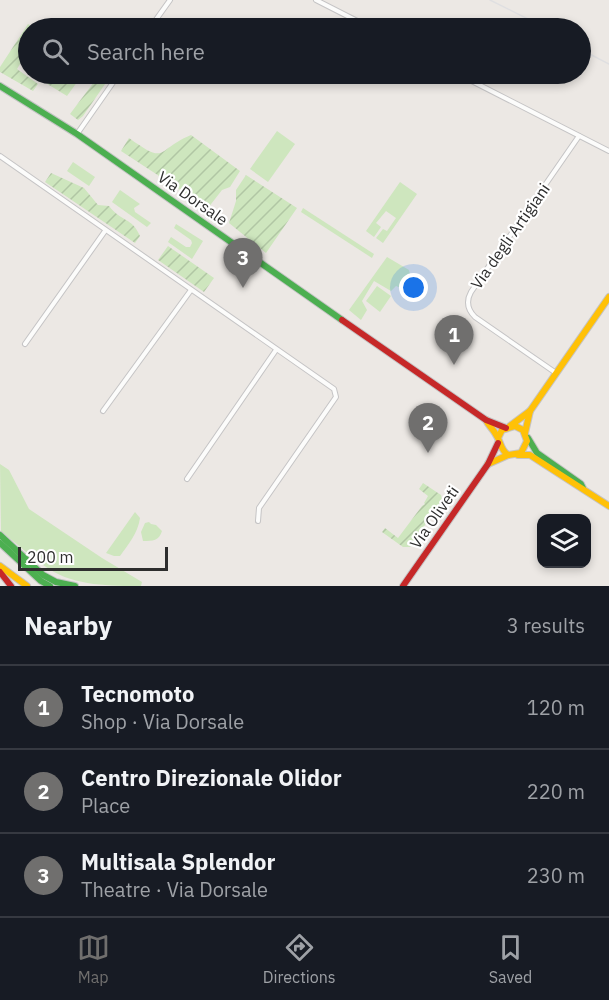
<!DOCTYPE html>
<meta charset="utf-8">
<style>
body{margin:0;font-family:"IBM Plex Sans",sans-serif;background:#242831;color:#f1f3f6}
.controls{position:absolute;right:18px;bottom:18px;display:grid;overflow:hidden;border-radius:12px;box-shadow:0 3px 9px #0003}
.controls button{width:54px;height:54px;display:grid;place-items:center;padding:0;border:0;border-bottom:2px solid #363941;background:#171b24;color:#f1f3f6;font:30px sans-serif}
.scale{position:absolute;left:18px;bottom:15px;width:150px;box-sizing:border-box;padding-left:6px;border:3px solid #2e2e2e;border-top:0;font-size:16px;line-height:21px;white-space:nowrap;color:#2e2e2e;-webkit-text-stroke:4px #fff;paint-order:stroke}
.you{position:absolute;left:414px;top:288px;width:21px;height:21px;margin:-15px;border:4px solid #fff;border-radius:50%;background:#1a73e8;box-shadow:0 0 0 9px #1a73e833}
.badge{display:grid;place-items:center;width:39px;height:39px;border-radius:50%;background:#706f6e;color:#fff;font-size:20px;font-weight:700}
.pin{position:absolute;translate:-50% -50px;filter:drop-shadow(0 2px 3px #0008)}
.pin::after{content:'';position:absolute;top:32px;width:21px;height:18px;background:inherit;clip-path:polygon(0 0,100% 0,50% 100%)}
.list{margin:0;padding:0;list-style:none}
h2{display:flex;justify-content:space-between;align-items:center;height:78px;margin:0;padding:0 24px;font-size:26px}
h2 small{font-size:20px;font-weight:400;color:#9ea1a6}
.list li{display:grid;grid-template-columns:39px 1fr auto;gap:18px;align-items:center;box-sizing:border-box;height:84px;padding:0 24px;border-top:2px solid #363941}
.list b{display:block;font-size:22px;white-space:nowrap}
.list p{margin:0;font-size:20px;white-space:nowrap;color:#9ea1a6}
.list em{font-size:20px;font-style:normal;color:#9ea1a6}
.icon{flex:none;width:33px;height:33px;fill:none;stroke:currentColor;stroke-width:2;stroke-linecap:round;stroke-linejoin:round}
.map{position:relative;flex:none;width:609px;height:586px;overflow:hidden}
.search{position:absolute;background:#171b24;box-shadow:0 3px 9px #0003;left:18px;right:18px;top:18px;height:66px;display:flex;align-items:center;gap:15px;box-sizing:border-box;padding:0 21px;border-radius:33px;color:#9ea1a6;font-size:22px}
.sheet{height:330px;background:#171b24}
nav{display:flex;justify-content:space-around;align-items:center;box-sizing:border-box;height:84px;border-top:2px solid #363941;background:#171b24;font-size:16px;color:#9ea1a6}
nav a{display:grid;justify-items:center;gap:3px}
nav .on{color:#706f6e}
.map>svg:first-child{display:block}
.grass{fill:#cee6be}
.garden{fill:url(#garden-furrows)}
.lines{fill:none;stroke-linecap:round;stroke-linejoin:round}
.street-casing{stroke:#c5c4c5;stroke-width:6}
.fast-casing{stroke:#c5c4c5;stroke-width:8}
.slow-casing{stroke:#c5c4c5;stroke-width:8}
.jam-casing{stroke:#c5c4c5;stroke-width:8}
.street{stroke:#fcfcfb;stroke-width:4}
.fast{stroke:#4caf50;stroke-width:6}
.slow{stroke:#ffc107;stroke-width:6}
.jam{stroke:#c62828;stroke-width:6}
.rail{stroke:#dfdfe1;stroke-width:1.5}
.labels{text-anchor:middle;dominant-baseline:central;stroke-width:4.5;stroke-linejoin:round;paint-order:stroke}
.street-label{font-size:16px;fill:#2e2e2e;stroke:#fff}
</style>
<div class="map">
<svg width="609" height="586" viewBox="0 0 609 586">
<defs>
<pattern id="garden-furrows" width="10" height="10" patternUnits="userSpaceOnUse" patternTransform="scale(1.5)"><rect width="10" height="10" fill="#cee6be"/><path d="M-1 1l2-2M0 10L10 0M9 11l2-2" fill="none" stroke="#b1c6a4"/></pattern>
</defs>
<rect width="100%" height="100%" fill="#ece8e4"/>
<!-- grass -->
<g class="grass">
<polygon points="277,131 295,144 268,182 250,169"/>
<polygon points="73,162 95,177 89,186 67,171"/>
<polygon points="400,182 417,194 383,243 376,238 383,229 387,231 396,218 386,211 376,223 381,227 374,237 366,231"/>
<polygon points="120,190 140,204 134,208 135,212 151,223 147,227 112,202"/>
<polygon points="303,208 374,254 372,258 301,212"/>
<polygon points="176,224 203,241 192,259 168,242 171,237 186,247 190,247 192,243 191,240 174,228"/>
<polygon points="387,257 409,270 410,274 401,288 396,286 391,291 374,281 362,301 367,310 361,320 349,310"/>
<polygon points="377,286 391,296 380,312 366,301"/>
<path d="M 0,464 L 9,470 L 29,509 L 102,558 L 142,582 L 141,586 C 111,586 75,586 49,569 C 32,558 17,544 1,531 Z"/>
<path d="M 135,512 L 140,518 C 138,533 128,545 120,556 L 114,556 L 106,553 Z"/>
<path d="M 149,522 L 151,524 L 156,525 L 162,531 C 159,541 153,541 143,541 L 141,532 L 145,523 Z"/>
</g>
<!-- garden -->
<g class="garden">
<polygon points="28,24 35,28 28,28 28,51 17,69 38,84 33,91 0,72 0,67"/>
<polygon points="31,74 83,74 67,96"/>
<polygon points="100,74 112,74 83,116 78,120 70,114"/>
<path d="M 191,135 L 240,171 L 230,187 L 222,190 L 208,208 L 121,151 L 129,138 C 168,166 155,150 191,135 Z"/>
<path d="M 51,173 L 84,188 L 98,205 L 109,206 C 121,222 132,217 140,236 L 135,243 L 45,182 Z"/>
<polygon points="246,175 297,208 266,253 229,223 236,201 236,190"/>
<polygon points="168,246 214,278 204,292 158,260"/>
<polygon points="423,483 441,495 442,500 410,547 403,547 382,532 385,528 398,538 422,506 425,504 424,503 428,496 419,489"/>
</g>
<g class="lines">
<!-- street casing -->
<g class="street-casing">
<g id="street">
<polyline points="316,0 371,28"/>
<polyline points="150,28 170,0"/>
<polyline points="458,74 609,151"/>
<polyline points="77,134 119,74"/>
<polyline points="0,156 334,389 336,397 259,508 258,521"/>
<polyline points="25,344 105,231"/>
<path d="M 556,373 L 475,317 C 467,309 466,301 471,292 L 579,136"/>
<polyline points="103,411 191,290"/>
<polyline points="187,479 276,350"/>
</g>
</g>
<!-- fast casing -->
<g class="fast-casing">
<g id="fast">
<polyline points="0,86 77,134 342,320"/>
<polyline points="528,438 537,453 581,484 583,488"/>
<polyline points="0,535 43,575 56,582 75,586"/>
<polyline points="0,543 41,581 50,586"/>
</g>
</g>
<!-- slow casing -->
<g class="slow-casing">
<g id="slow">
<path d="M 486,420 C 488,425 492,428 495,433 C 501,441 500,450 508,455 L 521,453 L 527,441 L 523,430 L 515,426 L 502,430 L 498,438"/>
<polyline points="510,426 530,411 609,297"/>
<polyline points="525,433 530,411"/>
<polyline points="518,455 530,455 609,506"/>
<polyline points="488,464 508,455"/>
<polyline points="0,566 27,586"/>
</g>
</g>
<!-- jam casing -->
<g class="jam-casing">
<g id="jam">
<polyline points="342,320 486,420 506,428"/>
<polyline points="0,572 11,586"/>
<polyline points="403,586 488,464 498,443"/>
</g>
</g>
<!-- street -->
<use href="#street" class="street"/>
<!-- fast -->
<use href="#fast" class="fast"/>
<!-- slow -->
<use href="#slow" class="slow"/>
<!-- jam -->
<use href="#jam" class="jam"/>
<!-- rail -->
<g class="rail">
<polyline points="490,0 546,28"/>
<polyline points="580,49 609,64"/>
</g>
</g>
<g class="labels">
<!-- street labels -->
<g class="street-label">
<text transform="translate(193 198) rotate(35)">Via Dorsale</text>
<text transform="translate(510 236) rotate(-55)">Via degli Artigiani</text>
<text transform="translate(434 517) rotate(-55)">Via Oliveti</text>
</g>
</g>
</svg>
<div class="controls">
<button><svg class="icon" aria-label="layers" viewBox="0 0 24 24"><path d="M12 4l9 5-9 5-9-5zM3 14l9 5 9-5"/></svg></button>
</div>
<div class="scale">200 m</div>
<div class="you"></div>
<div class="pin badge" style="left:454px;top:365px">1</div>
<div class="pin badge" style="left:428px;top:453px">2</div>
<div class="pin badge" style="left:243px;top:288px">3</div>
<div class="search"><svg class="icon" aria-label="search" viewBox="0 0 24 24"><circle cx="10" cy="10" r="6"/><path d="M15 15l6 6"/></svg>Search here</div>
</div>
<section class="sheet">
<h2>Nearby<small>3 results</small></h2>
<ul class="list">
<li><span class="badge">1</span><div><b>Tecnomoto</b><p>Shop · Via Dorsale</p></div><em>120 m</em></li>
<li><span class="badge">2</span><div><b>Centro Direzionale Olidor</b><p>Place</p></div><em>220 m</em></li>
<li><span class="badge">3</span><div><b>Multisala Splendor</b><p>Theatre · Via Dorsale</p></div><em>230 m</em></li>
</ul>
</section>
<nav>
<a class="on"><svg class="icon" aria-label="map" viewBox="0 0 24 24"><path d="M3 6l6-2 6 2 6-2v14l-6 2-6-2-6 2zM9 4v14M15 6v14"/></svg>Map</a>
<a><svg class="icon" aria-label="directions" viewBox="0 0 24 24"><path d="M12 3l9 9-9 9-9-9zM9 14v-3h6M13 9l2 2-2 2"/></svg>Directions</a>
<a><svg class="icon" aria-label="saved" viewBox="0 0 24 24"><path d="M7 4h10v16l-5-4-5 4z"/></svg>Saved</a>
</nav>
